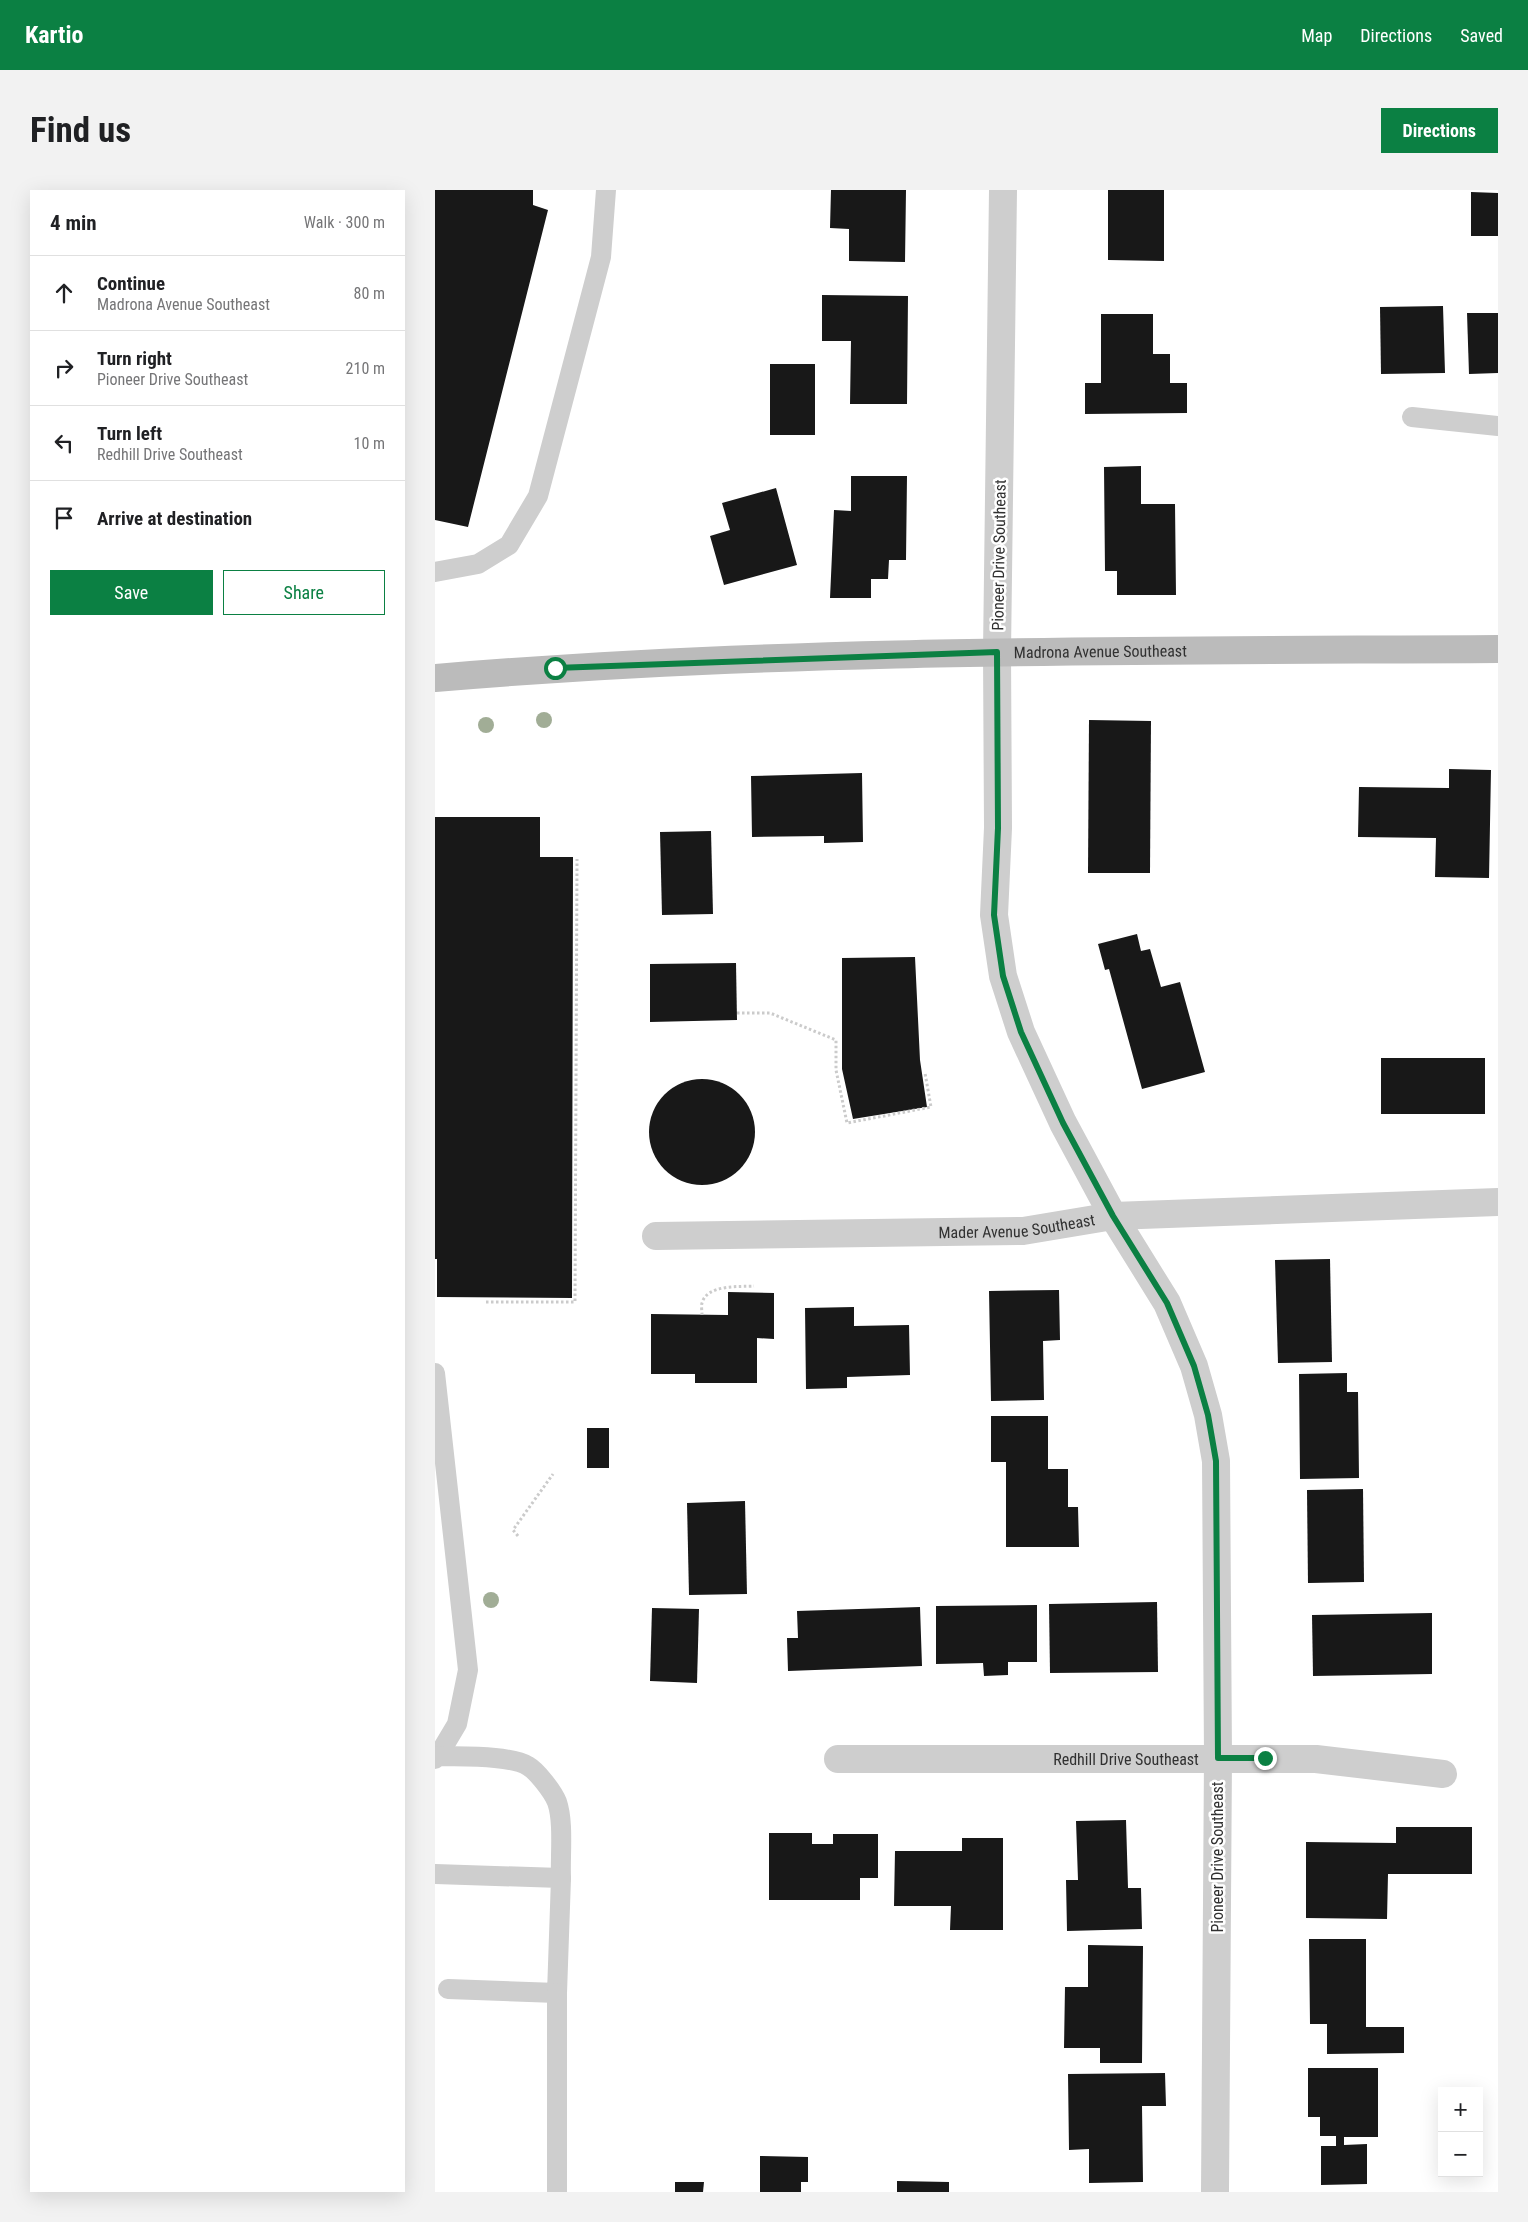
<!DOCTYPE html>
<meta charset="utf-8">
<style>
body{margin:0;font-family:"Roboto Condensed",sans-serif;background:#f2f2f2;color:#202124}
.controls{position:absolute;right:15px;bottom:15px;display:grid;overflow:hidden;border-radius:0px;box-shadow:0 5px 20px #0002}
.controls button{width:45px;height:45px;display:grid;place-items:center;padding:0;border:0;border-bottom:1px solid #e0e0e0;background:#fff;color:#202124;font:25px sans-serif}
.stop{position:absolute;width:15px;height:15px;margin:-11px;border:4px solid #0b8043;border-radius:50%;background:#fff}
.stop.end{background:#0b8043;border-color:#fff;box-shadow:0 1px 5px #0008}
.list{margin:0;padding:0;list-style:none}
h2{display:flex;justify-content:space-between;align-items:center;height:65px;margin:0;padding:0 20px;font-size:21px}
h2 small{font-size:16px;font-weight:400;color:#757577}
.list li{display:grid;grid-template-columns:32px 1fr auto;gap:15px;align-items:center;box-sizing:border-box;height:75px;padding:0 20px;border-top:1px solid #e0e0e0}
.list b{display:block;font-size:19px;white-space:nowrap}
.list p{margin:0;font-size:16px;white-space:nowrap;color:#757577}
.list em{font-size:16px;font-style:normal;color:#757577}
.actions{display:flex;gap:10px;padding:15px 20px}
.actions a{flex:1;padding:11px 0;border:1px solid #0b8043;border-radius:0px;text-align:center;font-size:18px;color:#0b8043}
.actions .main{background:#0b8043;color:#fff}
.icon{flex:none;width:28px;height:28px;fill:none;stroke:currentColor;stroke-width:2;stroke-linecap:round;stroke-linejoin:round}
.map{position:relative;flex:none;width:1063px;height:2002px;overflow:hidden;border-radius:0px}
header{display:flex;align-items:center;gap:30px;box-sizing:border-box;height:70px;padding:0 25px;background:#0b8043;color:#fff}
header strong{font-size:24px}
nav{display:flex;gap:28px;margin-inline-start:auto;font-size:18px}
.intro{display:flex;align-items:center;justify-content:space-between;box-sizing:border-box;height:120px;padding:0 30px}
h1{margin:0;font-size:35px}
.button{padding:12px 22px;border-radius:0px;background:#0b8043;color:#fff;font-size:18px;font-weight:700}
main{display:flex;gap:30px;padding:0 30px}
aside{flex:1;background:#fff;border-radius:0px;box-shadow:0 5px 20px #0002}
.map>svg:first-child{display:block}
.building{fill:#181818}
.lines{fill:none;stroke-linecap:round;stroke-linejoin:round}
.path{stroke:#cbcbcb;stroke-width:3;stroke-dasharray:2.5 2.5;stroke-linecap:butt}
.lane{stroke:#cecece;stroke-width:20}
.street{stroke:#cecece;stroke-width:28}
.secondary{stroke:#bbb;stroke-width:28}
.tree{fill:#a1ad96}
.route{stroke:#0b8043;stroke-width:6}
.labels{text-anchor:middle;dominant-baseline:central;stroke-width:5;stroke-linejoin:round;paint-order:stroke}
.street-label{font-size:16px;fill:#313131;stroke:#fff}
</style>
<header>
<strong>Kartio</strong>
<nav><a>Map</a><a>Directions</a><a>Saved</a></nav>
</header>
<div class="intro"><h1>Find us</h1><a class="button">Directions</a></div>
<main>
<aside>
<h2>4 min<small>Walk · 300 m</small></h2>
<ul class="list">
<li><svg class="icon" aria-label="ahead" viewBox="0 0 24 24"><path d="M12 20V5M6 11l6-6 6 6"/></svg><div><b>Continue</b><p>Madrona Avenue Southeast</p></div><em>80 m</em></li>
<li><svg class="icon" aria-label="right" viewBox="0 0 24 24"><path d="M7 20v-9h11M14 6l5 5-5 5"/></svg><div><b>Turn right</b><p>Pioneer Drive Southeast</p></div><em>210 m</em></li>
<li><svg class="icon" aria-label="left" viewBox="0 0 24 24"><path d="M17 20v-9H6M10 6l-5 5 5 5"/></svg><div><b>Turn left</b><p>Redhill Drive Southeast</p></div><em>10 m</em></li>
<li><svg class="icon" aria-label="arrive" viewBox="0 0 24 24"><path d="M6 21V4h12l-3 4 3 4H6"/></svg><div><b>Arrive at destination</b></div></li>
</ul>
<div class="actions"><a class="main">Save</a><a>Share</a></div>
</aside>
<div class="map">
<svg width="1063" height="2002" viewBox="0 0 1063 2002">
<rect width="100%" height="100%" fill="#fff"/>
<!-- building -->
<g class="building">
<polygon points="0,0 98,0 98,15 113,20 33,337 0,330"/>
<polygon points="396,0 471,0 470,72 414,71 414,39 395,38"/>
<polygon points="673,0 729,0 729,71 673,70"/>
<polygon points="1036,2 1063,3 1063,46 1036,46"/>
<polygon points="387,105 473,106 472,214 415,214 416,151 387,151"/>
<polygon points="1008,116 1010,183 946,184 945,117"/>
<polygon points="1032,123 1063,123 1063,183 1034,184"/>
<polygon points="666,124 718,124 718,164 735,164 735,193 752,193 752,223 650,224 650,193 666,193"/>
<rect x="335" y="174" width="45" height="71"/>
<polygon points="706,276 706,314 740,314 741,405 682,405 682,381 670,381 669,277"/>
<polygon points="416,286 472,286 471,370 454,370 453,389 436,389 436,408 395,408 399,320 416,321"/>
<polygon points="341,298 362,375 289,395 275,346 295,340 287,313"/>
<polygon points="654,530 716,531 715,683 653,683"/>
<polygon points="1014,579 1056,580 1054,688 1000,687 1001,648 923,647 924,597 1014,598"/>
<polygon points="427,583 428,652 389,653 389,646 317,647 316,586"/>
<polygon points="0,627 105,627 105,667 138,667 137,1108 2,1107 2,1069 0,1069"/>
<polygon points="276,641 278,724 227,725 225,642"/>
<polygon points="702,744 706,761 715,759 726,797 745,792 770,882 707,899 674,779 670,780 663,754"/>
<polygon points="480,767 485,870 492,917 418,929 407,879 407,768"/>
<polygon points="301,773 302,830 215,832 215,774"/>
<rect x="946" y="868" width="104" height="56"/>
<circle cx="267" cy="942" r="53"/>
<polygon points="895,1069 897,1172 843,1173 840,1070"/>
<polygon points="624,1100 625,1150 608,1151 609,1210 556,1211 554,1101"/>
<polygon points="293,1102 339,1103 339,1149 322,1148 322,1193 260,1193 260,1184 216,1184 216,1124 293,1125"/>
<polygon points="419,1117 419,1136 474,1135 475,1185 412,1187 412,1198 371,1199 370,1118"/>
<polygon points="912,1183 912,1202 923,1202 924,1288 865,1289 864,1184"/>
<polygon points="556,1226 613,1226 613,1279 633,1279 633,1317 643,1317 644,1357 571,1357 571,1272 556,1272"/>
<rect x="152" y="1238" width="22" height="40"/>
<polygon points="928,1299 929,1392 873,1393 872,1300"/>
<polygon points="310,1311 312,1404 254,1405 252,1313"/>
<polygon points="722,1412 723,1482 615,1483 614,1414"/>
<polygon points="602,1415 602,1472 573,1472 573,1485 549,1486 548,1473 501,1474 501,1416"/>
<polygon points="485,1417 487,1476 353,1481 352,1448 363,1448 362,1421"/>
<polygon points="217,1418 264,1419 262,1493 215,1491"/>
<polygon points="997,1423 997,1484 878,1486 877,1425"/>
<polygon points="691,1630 693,1698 706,1698 707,1739 632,1741 631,1690 643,1690 641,1631"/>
<polygon points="961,1637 1037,1637 1037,1684 953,1684 952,1729 871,1728 871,1652 961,1653"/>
<polygon points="334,1643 377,1643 377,1654 398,1654 398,1644 443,1644 443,1688 425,1688 425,1710 334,1710"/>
<polygon points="527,1648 568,1648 568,1740 515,1740 516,1716 459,1716 460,1661 527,1661"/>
<polygon points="874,1749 931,1749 931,1837 969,1837 969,1863 892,1864 892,1834 875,1834"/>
<polygon points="653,1755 708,1756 707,1873 665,1873 665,1858 629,1858 630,1797 653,1797"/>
<polygon points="873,1878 943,1878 943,1947 909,1947 909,1955 932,1954 932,1994 886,1995 886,1956 901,1956 901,1946 885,1946 885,1927 873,1927"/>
<polygon points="730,1883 731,1916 707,1916 708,1992 654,1993 654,1959 634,1960 633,1884"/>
<polygon points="325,1966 373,1967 373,1992 366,1992 366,2002 325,2002"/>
<polygon points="462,1991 514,1992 514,2002 462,2002"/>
<polygon points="240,1992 269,1992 268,2002 240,2002"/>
</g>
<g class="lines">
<!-- path -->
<g class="path">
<polyline points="302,823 335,823 401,850 401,880 412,933 496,917 490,883"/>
<polyline points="51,1112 140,1112 142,669"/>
<path d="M 267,1125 C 267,1121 266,1116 267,1113 C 272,1094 305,1097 319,1096"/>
<polyline points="83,1346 78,1340 118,1284"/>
</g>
<!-- lane -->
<g class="lane">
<polyline points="977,227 1063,236"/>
<polyline points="0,382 43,374 74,355 103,306 166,67 171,0"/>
<polyline points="0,1183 33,1480 22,1534 3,1566 0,1566"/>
<path d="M 0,1569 L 3,1566 C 25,1567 75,1565 93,1576 C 102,1581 118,1602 122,1612 C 129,1632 125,1666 126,1688"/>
<polyline points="0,1684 126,1688 122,1803 13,1799"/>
<polyline points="122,2002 122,1803"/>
</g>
<!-- street -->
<g class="street">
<polyline points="568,0 562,462 563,638 559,725 568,786 586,842 628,933 678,1026 732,1113 759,1176 773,1225 781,1271 783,1567 780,2002"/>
<path id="s1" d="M 221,1046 L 588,1041 L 678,1026 L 1063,1012"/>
<path id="s2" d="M 403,1569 L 881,1569 L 1008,1584"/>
</g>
<!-- secondary -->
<path class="secondary" id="s3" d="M 0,488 C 353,458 709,461 1063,459"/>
</g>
<!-- trees -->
<g class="tree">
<circle cx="109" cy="530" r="8"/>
<circle cx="51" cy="535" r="8"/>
<circle cx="56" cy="1410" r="8"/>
</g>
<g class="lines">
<!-- route -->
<polyline class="route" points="120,478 562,462 563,638 559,725 568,786 586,842 628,933 678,1026 732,1113 759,1176 773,1225 781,1271 783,1568 830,1568"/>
</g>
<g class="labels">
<!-- street labels -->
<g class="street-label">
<text transform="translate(564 365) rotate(-89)">Pioneer Drive Southeast</text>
<text stroke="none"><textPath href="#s3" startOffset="666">Madrona Avenue Southeast</textPath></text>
<text stroke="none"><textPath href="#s1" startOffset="361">Mader Avenue Southeast</textPath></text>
<text stroke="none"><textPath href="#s2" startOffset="288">Redhill Drive Southeast</textPath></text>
<text transform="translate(782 1667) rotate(-90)">Pioneer Drive Southeast</text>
</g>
</g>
</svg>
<div class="controls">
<button>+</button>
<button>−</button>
</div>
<div class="stop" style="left:120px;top:478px"></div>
<div class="stop end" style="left:830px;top:1568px"></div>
</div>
</main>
